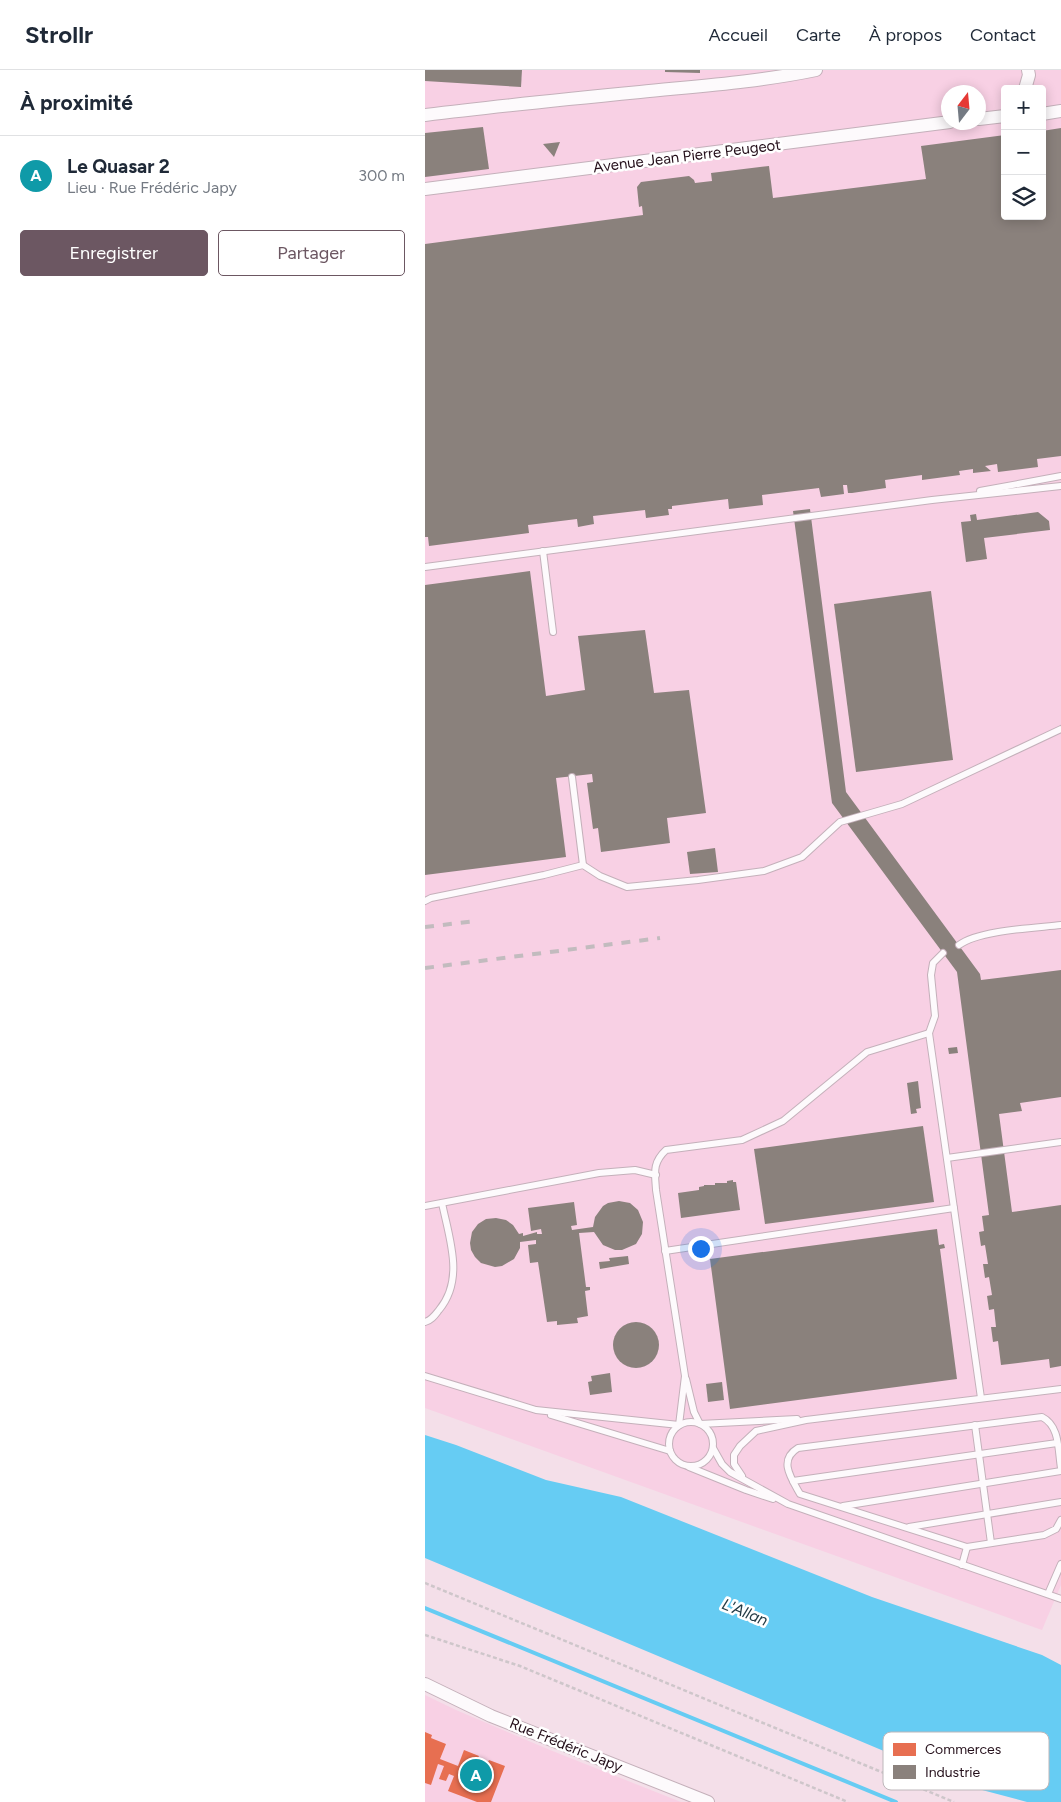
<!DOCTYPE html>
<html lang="fr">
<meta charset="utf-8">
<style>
body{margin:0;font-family:Figtree,sans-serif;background:#f6f6f7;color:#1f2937}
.controls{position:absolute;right:15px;top:15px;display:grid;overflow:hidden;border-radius:5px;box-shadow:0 2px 12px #0003}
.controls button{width:45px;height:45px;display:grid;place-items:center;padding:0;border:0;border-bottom:1px solid #e0e1e3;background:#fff;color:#1f2937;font:25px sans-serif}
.compass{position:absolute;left:516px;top:15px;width:45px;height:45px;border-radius:50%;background:#fff;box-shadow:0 2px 12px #0003;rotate:16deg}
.you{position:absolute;left:275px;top:1178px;width:18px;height:18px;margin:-12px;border:4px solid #fff;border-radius:50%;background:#1a73e8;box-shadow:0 0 0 8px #1a73e833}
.badge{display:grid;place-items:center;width:32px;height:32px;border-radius:50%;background:#6c5762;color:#fff;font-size:16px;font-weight:700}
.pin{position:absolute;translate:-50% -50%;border:2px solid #fff;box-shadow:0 1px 5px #0006}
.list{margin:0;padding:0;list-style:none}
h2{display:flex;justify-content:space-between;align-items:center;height:65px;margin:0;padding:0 20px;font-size:21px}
h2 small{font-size:16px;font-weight:400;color:#747a83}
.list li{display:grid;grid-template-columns:32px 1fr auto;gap:15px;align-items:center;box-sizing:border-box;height:80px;padding:0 20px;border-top:1px solid #e0e1e3}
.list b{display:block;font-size:19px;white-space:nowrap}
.list p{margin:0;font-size:16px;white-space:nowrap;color:#747a83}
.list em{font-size:16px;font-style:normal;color:#747a83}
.actions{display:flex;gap:10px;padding:15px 20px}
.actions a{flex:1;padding:11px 0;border:1px solid #6c5762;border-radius:5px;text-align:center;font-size:18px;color:#6c5762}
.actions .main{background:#6c5762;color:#fff}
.icon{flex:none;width:28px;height:28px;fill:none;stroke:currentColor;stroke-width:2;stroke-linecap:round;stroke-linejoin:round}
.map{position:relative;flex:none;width:636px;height:1732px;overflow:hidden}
header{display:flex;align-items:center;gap:30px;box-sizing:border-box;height:70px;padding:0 25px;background:#fff;border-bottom:1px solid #e0e1e3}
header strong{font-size:24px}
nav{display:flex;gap:28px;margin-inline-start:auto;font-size:18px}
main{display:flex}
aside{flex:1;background:#fff}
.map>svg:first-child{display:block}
.built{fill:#f8d0e4;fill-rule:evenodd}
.water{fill:#66ccf3}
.shops{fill:#e76f51}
.industry{fill:#8a817c}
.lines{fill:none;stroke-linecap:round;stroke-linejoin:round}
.stream{stroke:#66ccf3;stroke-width:4}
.lane-casing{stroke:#c4b0ba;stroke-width:8}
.street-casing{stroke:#c4b0ba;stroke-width:14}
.path{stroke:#cec6ca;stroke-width:2.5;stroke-dasharray:4 2.5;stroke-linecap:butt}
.lane{stroke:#fdfafc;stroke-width:6}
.street{stroke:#fdfafc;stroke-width:12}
.rail{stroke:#c2bbbe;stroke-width:4;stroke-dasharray:9 9;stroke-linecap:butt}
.labels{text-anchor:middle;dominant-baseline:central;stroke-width:5;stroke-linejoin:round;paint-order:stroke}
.street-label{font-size:15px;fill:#230e19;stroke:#fff}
.water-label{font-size:16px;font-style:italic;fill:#243b45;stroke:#fff}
.key{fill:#fff;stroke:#bdb7ba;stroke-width:1}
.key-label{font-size:14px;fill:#230e19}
</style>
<header>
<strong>Strollr</strong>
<nav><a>Accueil</a><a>Carte</a><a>À propos</a><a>Contact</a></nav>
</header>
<main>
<aside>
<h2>À proximité<small></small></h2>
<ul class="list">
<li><span class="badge" style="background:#0f9aa8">A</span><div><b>Le Quasar 2</b><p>Lieu · Rue Frédéric Japy</p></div><em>300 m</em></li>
</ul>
<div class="actions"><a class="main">Enregistrer</a><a>Partager</a></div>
</aside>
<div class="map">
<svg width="636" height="1732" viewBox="0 0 636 1732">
<rect width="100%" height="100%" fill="#f4dfe9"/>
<!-- built -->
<g class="built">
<path d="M 0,0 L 636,0 L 636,1515 L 617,1560 L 0,1338 ZM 580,19 L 617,19 L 617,146 L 580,146 ZM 524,22 L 554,22 L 554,52 L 524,52 Z"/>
<polygon points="0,1625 31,1640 125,1680 256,1732 0,1732"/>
</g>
<!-- water -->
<polygon class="water" points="0,1365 31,1375 121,1410 196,1427 447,1527 617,1585 636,1595 636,1732 602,1732 542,1716 0,1488"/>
<!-- shops -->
<polygon class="shops" points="0,1662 7,1665 6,1668 21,1674 15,1689 33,1696 39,1680 54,1686 53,1688 63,1692 64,1690 80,1696 66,1732 52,1732 23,1721 29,1706 24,1704 21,1711 14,1709 19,1696 13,1694 6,1715 0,1713"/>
<!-- industry -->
<g class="industry">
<polygon points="0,0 97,0 96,17 0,11"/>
<polygon points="240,0 275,0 275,3 240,2"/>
<polygon points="58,57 64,99 0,107 0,63"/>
<polygon points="636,58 636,386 612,389 613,397 573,402 572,394 560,396 566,401 548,403 548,399 534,401 535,405 497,410 497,405 460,410 461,418 427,423 423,423 422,415 418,415 419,424 396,427 394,418 337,425 338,435 304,439 303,429 247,436 247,439 243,439 244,445 221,448 220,440 168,446 169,454 153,457 152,449 103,455 104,463 4,476 3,467 0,467 0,174 218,145 217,136 214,137 212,117 216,112 264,106 269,110 270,113 287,111 286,103 344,96 348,128 501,109 496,76 580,65 580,146 617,146 617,61"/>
<polygon points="135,72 129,87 118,74"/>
<polygon points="385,439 421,722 555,904 556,910 636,900 636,1027 595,1033 597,1041 574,1044 587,1142 636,1135 636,1296 625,1298 624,1289 576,1295 573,1271 568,1272 566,1257 571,1257 569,1239 564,1240 562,1226 567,1225 564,1207 560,1208 558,1194 563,1194 560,1175 556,1176 554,1162 559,1161 557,1146 564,1145 532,902 407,733 368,441"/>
<polygon points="613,442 624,451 625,460 559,468 562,489 541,492 536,452 546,451 545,445 551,444 552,450"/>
<polygon points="105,501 121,626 160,620 153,566 220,560 229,623 264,620 281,743 242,748 245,773 176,782 173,758 168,759 162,713 168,712 167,704 131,708 141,787 0,805 0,515"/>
<polygon points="506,521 528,690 431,702 409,534"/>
<polygon points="290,778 293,802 265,804 262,782"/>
<polygon points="532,977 533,983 524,984 523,978"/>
<polygon points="493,1011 496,1038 491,1039 492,1043 486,1044 482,1013"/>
<polygon points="498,1056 509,1132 340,1154 329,1079"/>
<polygon points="308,1110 308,1112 311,1112 315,1140 256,1148 253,1123 274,1120 274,1117 279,1116 279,1115 290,1115 290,1113 302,1113 302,1111"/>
<polygon points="194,1131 205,1133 213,1140 218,1152 217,1164 211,1174 197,1180 190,1180 178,1175 169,1162 154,1163 161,1217 165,1217 165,1220 160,1221 163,1246 152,1248 153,1253 132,1255 132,1251 122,1252 113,1192 105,1193 103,1175 111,1174 111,1170 95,1172 95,1178 89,1189 77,1196 70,1197 56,1193 50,1187 46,1180 45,1173 47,1162 53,1154 61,1149 71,1148 81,1150 88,1155 94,1164 98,1163 98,1166 112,1162 112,1164 117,1164 116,1159 106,1161 103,1138 149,1132 152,1155 146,1156 147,1160 168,1157 170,1147 178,1136 183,1133"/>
<polygon points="512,1159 514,1175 519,1174 520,1178 515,1179 532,1309 305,1339 285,1189"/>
<polygon points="203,1186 204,1194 175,1199 174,1192 185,1191 184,1188"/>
<circle cx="211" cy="1275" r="23"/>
<polygon points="185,1303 187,1322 165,1325 163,1312 167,1311 166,1306"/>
<polygon points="297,1312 299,1330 283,1332 281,1314"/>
</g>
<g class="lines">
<!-- stream -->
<polyline class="stream" points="0,1538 471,1732"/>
<!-- lane casing -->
<g class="lane-casing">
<g id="lane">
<polyline points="555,421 636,406"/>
<polyline points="118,481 128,562"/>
<polyline points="0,497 507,430 636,416"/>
<polyline points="147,707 158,795"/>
<polyline points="0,831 6,828 119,805 158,795 175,806 202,817 273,810 339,801 377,787 415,752 477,734 636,659"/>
<path d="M 534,875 C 554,860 610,858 636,855"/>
<polyline points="518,883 508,893 506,905 510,946 504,963 556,1328"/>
<polyline points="522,1088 636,1072"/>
<polyline points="0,1136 174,1103 210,1100 231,1105"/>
<polyline points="240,1181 529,1138"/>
<path d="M 0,1252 C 7,1250 10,1245 14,1240 C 40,1209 24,1168 17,1133"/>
<path d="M 0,1306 L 111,1340 L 254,1355 L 260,1306 L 231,1120 C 230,1103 227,1093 241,1080 L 317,1070 L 358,1051 L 442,982 L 504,963"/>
<polyline points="261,1309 269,1342 275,1354 372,1349"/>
<polyline points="126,1345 245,1381"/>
<circle cx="266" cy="1374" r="22"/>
<polyline points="550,1355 566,1473"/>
<polyline points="288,1378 297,1394 305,1402 363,1434 636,1529"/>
<polyline points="264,1397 321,1420 348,1429"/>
<path d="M 636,1398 C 633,1380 635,1356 617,1347 L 373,1378 C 353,1390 366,1408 375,1424 L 542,1477 L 619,1465 L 631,1459 L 636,1450"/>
<polyline points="317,1406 309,1394 309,1385 315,1376 331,1361 381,1350 636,1319"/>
<polyline points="368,1411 632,1373"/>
<polyline points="418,1436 636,1401"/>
<polyline points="484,1457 636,1432"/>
<polyline points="537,1495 542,1477"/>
<polyline points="623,1524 636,1494"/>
</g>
</g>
<!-- street casing -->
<g class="street-casing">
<g id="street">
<polyline points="600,19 604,5 603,0"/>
<polyline points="617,44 636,41"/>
<path d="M 0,45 C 71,36 143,29 215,22 C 274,16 333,12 391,0"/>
<polyline points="554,49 580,46"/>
<polyline points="0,119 525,52"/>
<polyline points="0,1614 66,1646 283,1732"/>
</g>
</g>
<!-- path -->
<g class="path">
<polyline points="0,1513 529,1732"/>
<polyline points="0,1565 95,1596 423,1732"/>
</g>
<!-- lane -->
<use href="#lane" class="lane"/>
<!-- street -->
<use href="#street" class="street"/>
<!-- rail -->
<g class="rail">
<polyline points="0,857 51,851"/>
<polyline points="0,898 235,868"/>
</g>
</g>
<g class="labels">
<!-- street labels -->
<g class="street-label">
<text transform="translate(262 86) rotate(-7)">Avenue Jean Pierre Peugeot</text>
<text transform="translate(141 1675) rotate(22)">Rue Frédéric Japy</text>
</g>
<!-- water labels -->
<g class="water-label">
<text transform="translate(320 1542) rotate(22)">L'Allan</text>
</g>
</g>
<!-- legend -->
<rect x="458" y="1662" width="166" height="58" rx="8" class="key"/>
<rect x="468" y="1673" width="23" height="13" fill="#e76f51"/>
<rect x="468" y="1695" width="23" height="14" fill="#8a817c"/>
<g class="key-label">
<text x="500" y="1684">Commerces</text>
<text x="500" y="1707">Industrie</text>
</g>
</svg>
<div class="controls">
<button>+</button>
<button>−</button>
<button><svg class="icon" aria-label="layers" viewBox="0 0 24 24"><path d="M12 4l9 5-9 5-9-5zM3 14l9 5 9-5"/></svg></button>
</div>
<svg class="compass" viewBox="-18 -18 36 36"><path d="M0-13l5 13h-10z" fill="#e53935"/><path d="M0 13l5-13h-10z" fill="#747a83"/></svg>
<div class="you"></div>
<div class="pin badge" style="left:51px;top:1705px;background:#0f9aa8">A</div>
</div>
</main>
